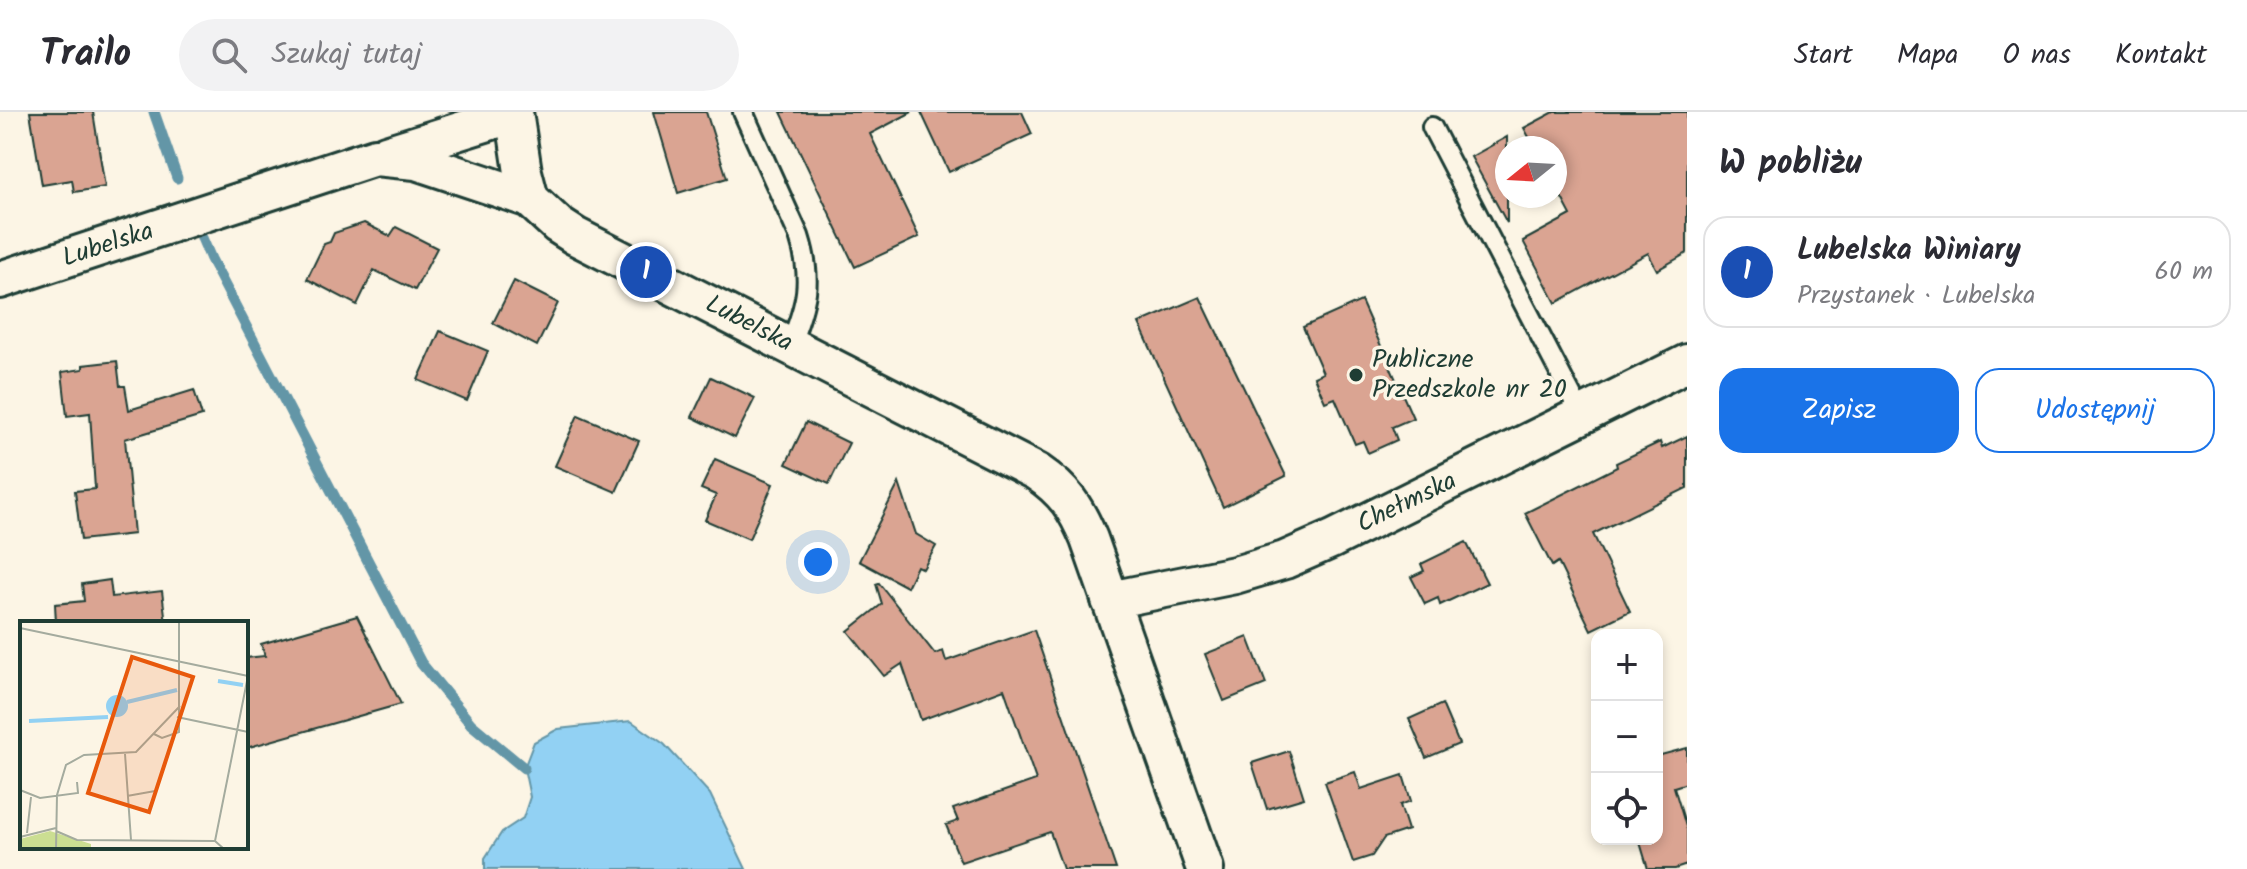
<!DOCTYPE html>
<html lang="pl">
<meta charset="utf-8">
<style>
body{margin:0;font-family:Kalam,sans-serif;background:#f2f2f3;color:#2b2b33}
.controls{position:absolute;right:24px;bottom:24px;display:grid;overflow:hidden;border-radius:16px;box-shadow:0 4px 12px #0003}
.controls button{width:72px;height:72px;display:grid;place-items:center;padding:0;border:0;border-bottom:2px solid #e1e1e2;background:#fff;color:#2b2b33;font:40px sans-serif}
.compass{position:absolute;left:1495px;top:24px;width:72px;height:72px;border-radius:50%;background:#fff;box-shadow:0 4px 12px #0003;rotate:252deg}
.you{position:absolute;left:818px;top:450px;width:28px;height:28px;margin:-20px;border:6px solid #fff;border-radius:50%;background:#1a73e8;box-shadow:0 0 0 12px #1a73e833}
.badge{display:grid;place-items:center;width:52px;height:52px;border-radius:50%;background:#1a73e8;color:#fff;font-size:26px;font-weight:700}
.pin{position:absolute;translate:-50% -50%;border:4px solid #fff;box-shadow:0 2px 8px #0006}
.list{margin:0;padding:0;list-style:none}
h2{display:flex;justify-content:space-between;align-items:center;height:104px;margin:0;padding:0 32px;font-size:34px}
h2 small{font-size:26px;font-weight:400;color:#7c7c81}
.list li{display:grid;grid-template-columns:52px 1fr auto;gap:24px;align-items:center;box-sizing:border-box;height:112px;margin:0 16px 16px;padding:0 16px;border:2px solid #e1e1e2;border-radius:24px}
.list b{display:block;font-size:30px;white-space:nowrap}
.list p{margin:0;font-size:26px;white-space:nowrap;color:#7c7c81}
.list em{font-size:26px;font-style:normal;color:#7c7c81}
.actions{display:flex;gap:16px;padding:24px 32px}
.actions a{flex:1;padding:18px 0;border:2px solid #1a73e8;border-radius:24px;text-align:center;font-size:28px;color:#1a73e8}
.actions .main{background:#1a73e8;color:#fff}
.icon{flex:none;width:44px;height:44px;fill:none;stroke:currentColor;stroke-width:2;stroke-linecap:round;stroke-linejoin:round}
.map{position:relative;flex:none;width:1687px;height:757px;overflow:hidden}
header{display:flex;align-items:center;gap:48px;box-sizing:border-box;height:112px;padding:0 40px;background:#fff;border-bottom:2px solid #e1e1e2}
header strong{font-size:38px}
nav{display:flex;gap:44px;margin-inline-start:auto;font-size:28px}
.search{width:560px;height:72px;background:#f2f2f3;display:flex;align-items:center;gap:20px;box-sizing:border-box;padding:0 28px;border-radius:44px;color:#7c7c81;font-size:30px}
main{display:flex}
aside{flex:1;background:#fff}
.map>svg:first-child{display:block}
.water{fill:#92d1f3;stroke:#6496a7;stroke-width:2}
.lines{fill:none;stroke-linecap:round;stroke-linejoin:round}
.stream{stroke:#6496a7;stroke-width:11}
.building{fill:#daa492;stroke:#1f3d34;stroke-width:2}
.service-casing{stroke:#1f3d34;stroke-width:24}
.minor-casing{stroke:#1f3d34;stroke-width:42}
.service{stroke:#fcf5e5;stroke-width:18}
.minor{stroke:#fcf5e5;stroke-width:36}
.poi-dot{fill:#1f3d34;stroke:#fcf5e5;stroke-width:3}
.labels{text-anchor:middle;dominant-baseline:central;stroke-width:7;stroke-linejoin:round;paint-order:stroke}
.street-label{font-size:26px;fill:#1f3d34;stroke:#fcf5e5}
.poi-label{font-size:26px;fill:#1f3d34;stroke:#fcf5e5;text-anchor:start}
.inset-river{fill:none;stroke:#92d1f3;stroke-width:4}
.inset-road{fill:none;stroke:#a4ab9e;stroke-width:2}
.view{fill:#e8590c;fill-opacity:0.15;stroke:#e8590c;stroke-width:4}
.inset-edge{fill:none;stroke:#1f3d34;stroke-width:4}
</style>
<header>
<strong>Trailo</strong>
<div class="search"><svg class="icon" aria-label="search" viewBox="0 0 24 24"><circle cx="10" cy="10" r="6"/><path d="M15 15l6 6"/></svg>Szukaj tutaj</div>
<nav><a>Start</a><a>Mapa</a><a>O nas</a><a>Kontakt</a></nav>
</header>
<main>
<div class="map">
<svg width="1687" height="757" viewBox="0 0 1687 757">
<rect width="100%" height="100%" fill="#fcf5e5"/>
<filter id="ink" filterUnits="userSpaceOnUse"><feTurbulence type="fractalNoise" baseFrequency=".0125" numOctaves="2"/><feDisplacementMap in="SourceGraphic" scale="16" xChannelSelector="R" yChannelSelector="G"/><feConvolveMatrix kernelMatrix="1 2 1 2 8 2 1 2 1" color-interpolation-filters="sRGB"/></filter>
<g filter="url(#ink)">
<!-- water -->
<polygon class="water" points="631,609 664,632 710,682 746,757 485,757 485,746 502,720 523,706 530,685 524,656 534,630 558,617"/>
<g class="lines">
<!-- stream -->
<g class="stream">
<polyline points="154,0 177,66"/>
<polyline points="202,126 211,147 421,551 471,612 524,656"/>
</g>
</g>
<!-- building -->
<g class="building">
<polygon points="30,0 93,0 105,75 74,80 72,68 42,73"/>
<polygon points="654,0 706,0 727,66 678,81"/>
<polygon points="781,0 912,0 870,22 919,125 855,155"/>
<polygon points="921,0 1022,0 1032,22 949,60"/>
<polygon points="1554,0 1687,0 1687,141 1657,158 1648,141 1556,191 1523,129 1571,103 1555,73 1555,36 1535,36 1524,16"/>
<polygon points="1507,25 1507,111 1471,45"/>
<polygon points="364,111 390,124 396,115 437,136 415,178 374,158 357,193 307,167 324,132 330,130 334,121"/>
<polygon points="514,169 558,191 537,234 493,211"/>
<polygon points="1200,185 1286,364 1223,395 1139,211"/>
<polygon points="1361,189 1413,306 1392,315 1397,328 1368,341 1363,329 1355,332 1335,286 1325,290 1314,265 1323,261 1303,215"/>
<polygon points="440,219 488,239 467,289 418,268"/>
<polygon points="117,249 120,274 125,274 129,298 194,278 202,304 125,327 134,422 81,428 75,379 95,377 90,301 67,304 62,260 83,257 83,253"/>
<polygon points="711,265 755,286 735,326 692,305"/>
<polygon points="578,303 639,329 616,380 555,354"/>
<polygon points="806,310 849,331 829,372 786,352"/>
<polygon points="1687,324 1687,376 1593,422 1630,499 1591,518 1558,450 1552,454 1525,401 1617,355 1616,351 1660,330 1662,336"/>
<polygon points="715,347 773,372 749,427 705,408 716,383 701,377"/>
<polygon points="899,371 916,422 936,434 923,457 917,454 907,475 859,449"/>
<polygon points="1466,430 1487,471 1440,493 1438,486 1425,492 1411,465 1424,459 1421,452"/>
<polygon points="110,468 112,485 162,479 166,511 56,511 55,492 84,489 82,472"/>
<polygon points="879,471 935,542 943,539 946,549 1034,518 1116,757 1063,757 1050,720 961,750 946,713 958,709 953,697 1036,668 1004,577 921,608 902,552 884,564 848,519 882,492 876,472"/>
<polygon points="357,504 401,592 246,636 246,546 265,544 261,532"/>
<polygon points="1248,525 1266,572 1224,589 1205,542"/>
<polygon points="1442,592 1459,632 1426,646 1409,607"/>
<polygon points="1687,636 1687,671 1674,675 1687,718 1687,753 1675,757 1648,757 1639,727 1657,727 1657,644"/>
<polygon points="1289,639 1304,686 1267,697 1252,651"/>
<polygon points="1355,660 1361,677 1403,663 1411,689 1400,693 1408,718 1384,726 1372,744 1353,750 1325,670"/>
</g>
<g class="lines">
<!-- service casing -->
<g class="service-casing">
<g id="service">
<path d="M 743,0 L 799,124 C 813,168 807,191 790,233"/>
<polyline points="1432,15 1582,304"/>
</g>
</g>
<!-- minor casing -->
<g class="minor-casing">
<g id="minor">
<polyline points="514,0 523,60 530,87"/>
<polyline points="386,42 514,2"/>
<path d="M 0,168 L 375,45 L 416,49 L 530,87 L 558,113 L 575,124 L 1037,360 C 1065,379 1076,396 1089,427 L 1205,757"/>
<polyline points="1110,488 1235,463 1285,448 1333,427 1687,251"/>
</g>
</g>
<!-- service -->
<use href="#service" class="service"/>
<!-- minor -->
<use href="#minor" class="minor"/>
</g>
</g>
<!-- markers -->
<circle class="poi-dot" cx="1356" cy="263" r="8"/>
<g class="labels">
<!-- street labels -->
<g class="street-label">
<text transform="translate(108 133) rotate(-18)">Lubelska</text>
<text transform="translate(749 212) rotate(27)">Lubelska</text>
<text transform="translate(1407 391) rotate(-26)">Chełmska</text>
</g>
<!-- poi labels -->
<g class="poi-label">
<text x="1372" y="248">Publiczne<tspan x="1372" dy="30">Przedszkole nr 20</tspan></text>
</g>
</g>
<!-- overview -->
<g transform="translate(20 509)">
<rect width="228" height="228" fill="#fcf5e5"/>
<path d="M 30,210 L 71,223 L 71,228 L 0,228 L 0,218 Z" fill="#cbde92"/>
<path d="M86 85a11 11 0 1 1 22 0a11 11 0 1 1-22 0Z" fill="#92d1f3"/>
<path class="inset-river" d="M 198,60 L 223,64M 107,81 L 157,69M 9,100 L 88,96"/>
<path class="inset-road" d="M 0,7 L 228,55M 157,96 L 228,111M 134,113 L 142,117 L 159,111 L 159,0M 105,133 L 111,219M 0,169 L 20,177 L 58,172 L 57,161M 107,175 L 135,170M 36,210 L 57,219 L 195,220 L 204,228M 7,212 L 11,176M 0,216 L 36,207M 195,220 L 228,55M 36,228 L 37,174 L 46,144 L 64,134 L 116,131 L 160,85"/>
<path class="view" d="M 112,36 L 173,56 L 129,191 L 68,172 Z"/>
<rect width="228" height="228" class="inset-edge"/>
</g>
</svg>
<div class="controls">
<button>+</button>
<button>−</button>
<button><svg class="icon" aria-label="locate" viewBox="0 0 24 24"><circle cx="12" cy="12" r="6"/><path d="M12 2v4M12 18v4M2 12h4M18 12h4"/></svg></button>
</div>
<svg class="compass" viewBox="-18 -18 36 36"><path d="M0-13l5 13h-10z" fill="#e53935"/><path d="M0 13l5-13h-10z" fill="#7c7c81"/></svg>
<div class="you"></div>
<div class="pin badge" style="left:646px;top:160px;background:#1a4fb4">1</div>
</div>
<aside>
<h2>W pobliżu<small></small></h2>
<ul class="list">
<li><span class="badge" style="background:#1a4fb4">1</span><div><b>Lubelska Winiary</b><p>Przystanek · Lubelska</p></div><em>60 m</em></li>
</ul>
<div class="actions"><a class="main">Zapisz</a><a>Udostępnij</a></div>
</aside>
</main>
